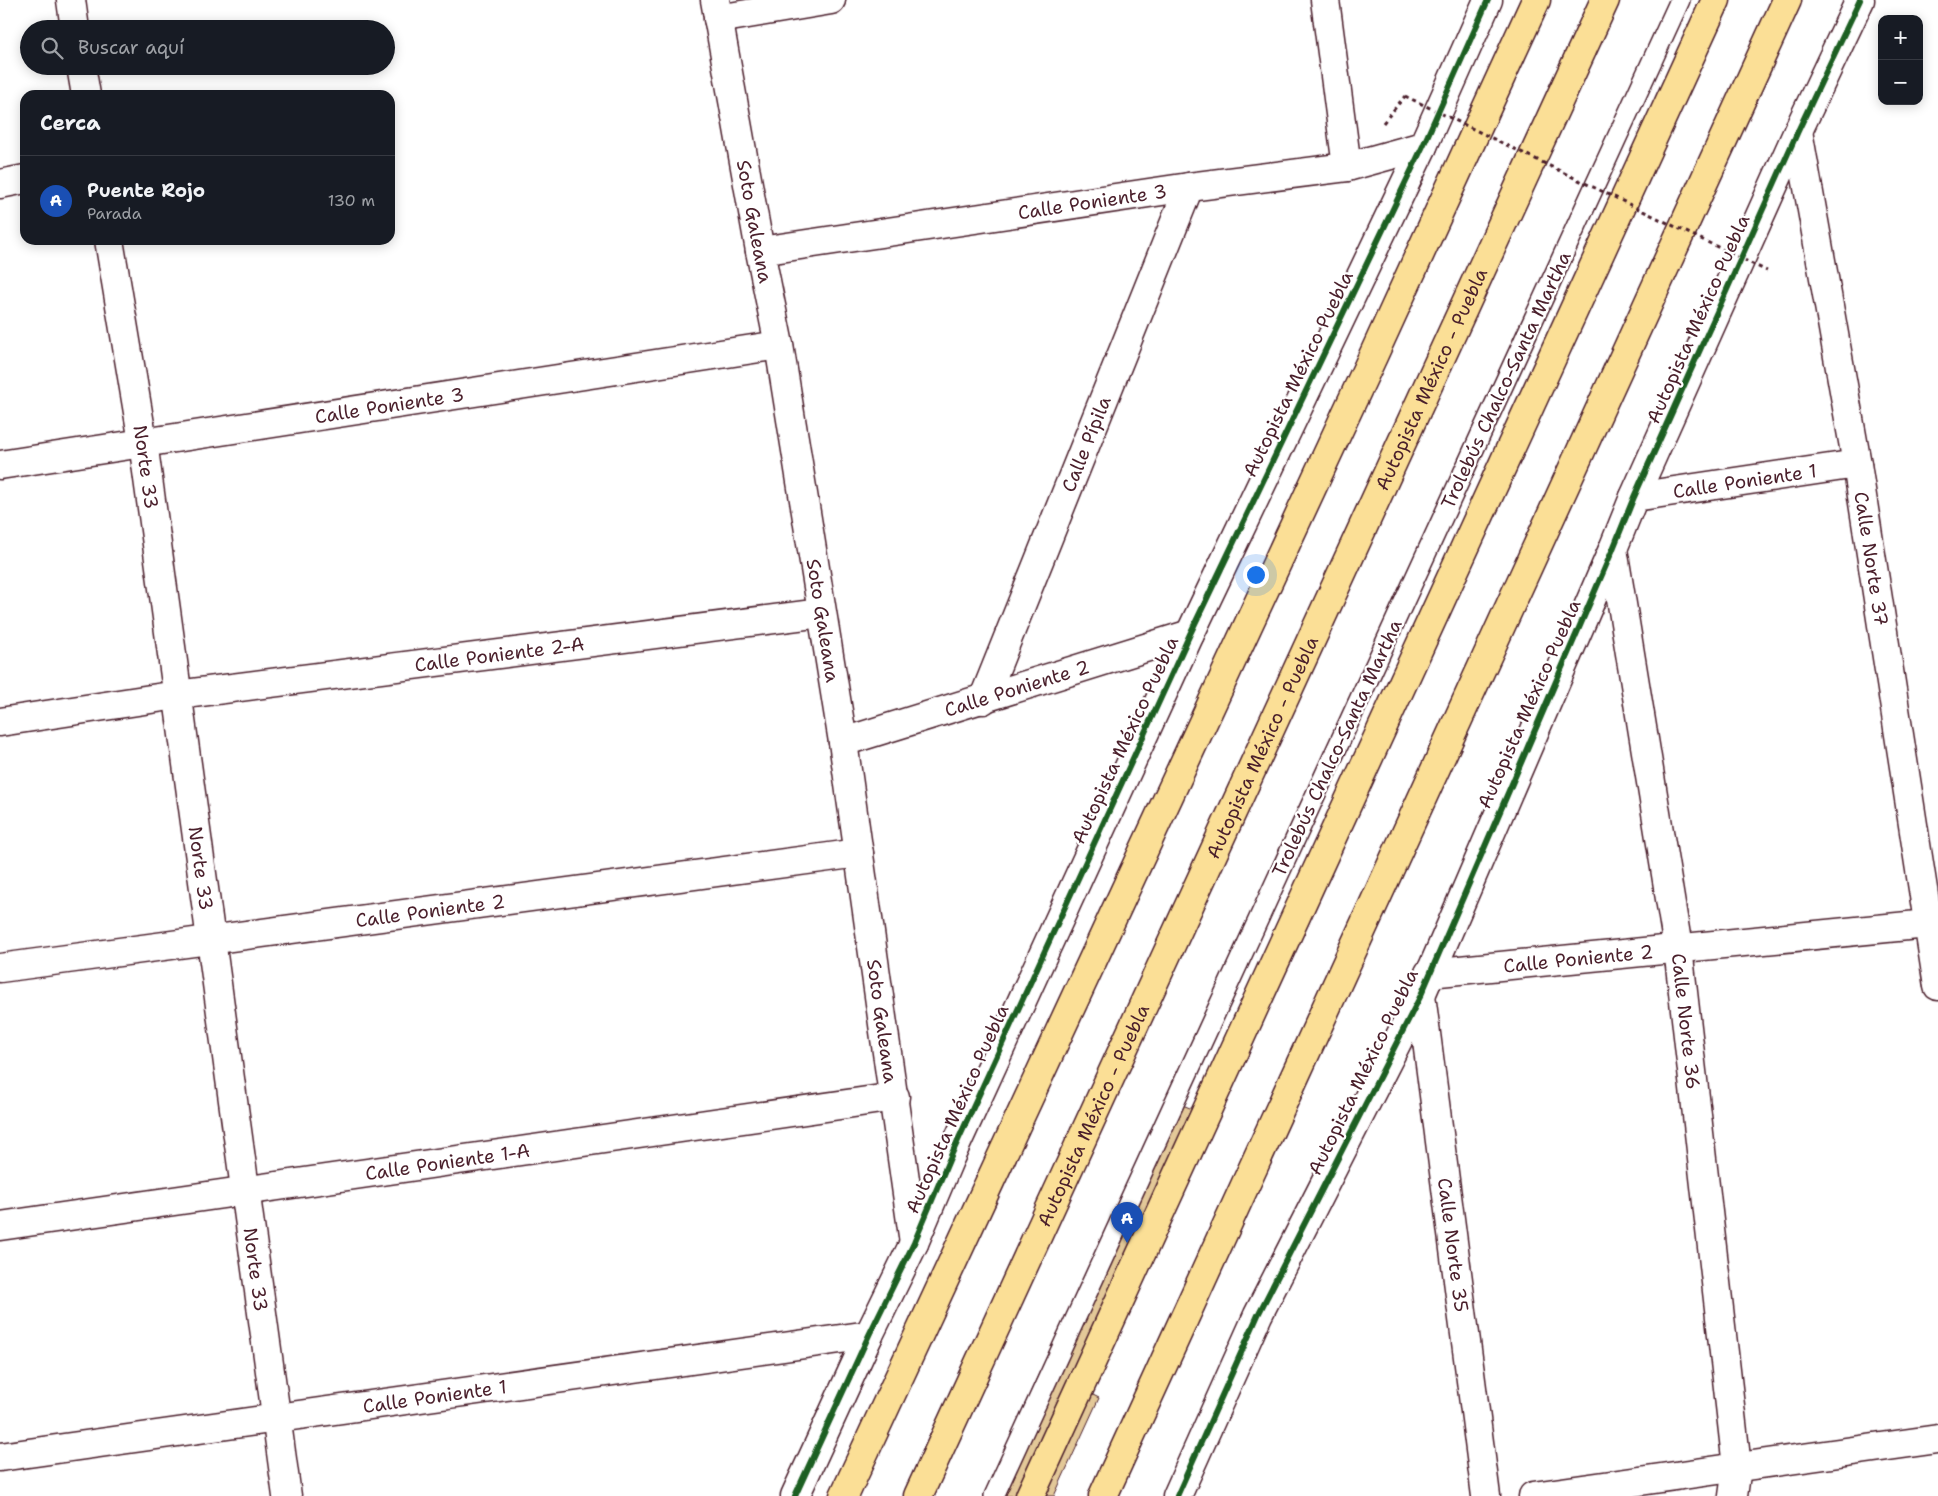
<!DOCTYPE html>
<html lang="es">
<meta charset="utf-8">
<style>
body{margin:0;font-family:"Shantell Sans",sans-serif;background:#242831;color:#f1f3f6}
.controls{position:absolute;right:15px;top:15px;display:grid;overflow:hidden;border-radius:10px;box-shadow:0 2px 12px #0003}
.controls button{width:45px;height:45px;display:grid;place-items:center;padding:0;border:0;border-bottom:1px solid #363941;background:#171b24;color:#f1f3f6;font:25px sans-serif}
.you{position:absolute;left:1255px;top:574px;width:18px;height:18px;margin:-12px;border:4px solid #fff;border-radius:50%;background:#1a73e8;box-shadow:0 0 0 8px #1a73e833}
.badge{display:grid;place-items:center;width:32px;height:32px;border-radius:50%;background:#b45309;color:#fff;font-size:16px;font-weight:700}
.pin{position:absolute;translate:-50% -41px;filter:drop-shadow(0 1px 2px #0008)}
.pin::after{content:'';position:absolute;top:26px;width:18px;height:15px;background:inherit;clip-path:polygon(0 0,100% 0,50% 100%)}
.list{margin:0;padding:0;list-style:none}
h2{display:flex;justify-content:space-between;align-items:center;height:65px;margin:0;padding:0 20px;font-size:21px}
h2 small{font-size:16px;font-weight:400;color:#9ea1a6}
.list li{display:grid;grid-template-columns:32px 1fr auto;gap:15px;align-items:center;box-sizing:border-box;height:90px;padding:0 20px;border-top:1px solid #363941}
.list b{display:block;font-size:19px;white-space:nowrap}
.list p{margin:0;font-size:16px;white-space:nowrap;color:#9ea1a6}
.list em{font-size:16px;font-style:normal;color:#9ea1a6}
.icon{flex:none;width:28px;height:28px;fill:none;stroke:currentColor;stroke-width:2;stroke-linecap:round;stroke-linejoin:round}
.map{position:relative;flex:none;width:1938px;height:1496px;overflow:hidden}
.search{position:absolute;background:#171b24;box-shadow:0 2px 12px #0003;left:20px;top:20px;width:375px;height:55px;display:flex;align-items:center;gap:12px;box-sizing:border-box;padding:0 18px;border-radius:28px;color:#9ea1a6;font-size:19px}
.panel{position:absolute;background:#171b24;box-shadow:0 2px 12px #0003;left:20px;top:90px;width:375px;height:155px;border-radius:15px}
.map>svg:first-child{display:block}
.building{fill:#e3c898;stroke:#4a1f2b}
.lines{fill:none;stroke-linecap:round;stroke-linejoin:round}
.service-casing{stroke:#4a1f2b;stroke-width:22}
.minor-casing{stroke:#4a1f2b;stroke-width:31}
.tertiary-casing{stroke:#4a1f2b;stroke-width:31}
.trunk-casing{stroke:#4a1f2b;stroke-width:31}
.motorway-casing{stroke:#4a1f2b;stroke-width:31}
.path{stroke:#4a1f2b;stroke-width:3;stroke-dasharray:4 4;stroke-linecap:butt}
.service{stroke:#fff;stroke-width:19}
.minor{stroke:#fff;stroke-width:28}
.tertiary{stroke:#fff;stroke-width:28}
.trunk{stroke:#fbdf96;stroke-width:28}
.motorway{stroke:#fbdf96;stroke-width:28}
.path-bridge{stroke:#4a1f2b;stroke-width:3;stroke-dasharray:4 4;stroke-linecap:butt}
.cycleway-casing{stroke:#fff;stroke-width:9}
.cycleway{stroke:#1b5e20;stroke-width:6}
.labels{text-anchor:middle;dominant-baseline:central;stroke-width:4.5;stroke-linejoin:round;paint-order:stroke}
.street-label{font-size:19px;fill:#4a1f2b;stroke:#fff}
</style>
<div class="map">
<svg width="1938" height="1496" viewBox="0 0 1938 1496">
<rect width="100%" height="100%" fill="#fff"/>
<filter id="ink" filterUnits="userSpaceOnUse"><feTurbulence type="fractalNoise" baseFrequency=".02" numOctaves="2"/><feDisplacementMap in="SourceGraphic" scale="10" xChannelSelector="R" yChannelSelector="G"/><feConvolveMatrix kernelMatrix="1 2 1 2 8 2 1 2 1" color-interpolation-filters="sRGB"/></filter>
<g filter="url(#ink)">
<!-- building -->
<polygon class="building" points="1168,1099 1207,1115 1087,1392 1099,1398 1054,1496 984,1496 1040,1371 1044,1373"/>
<g class="lines">
<!-- service casing -->
<g class="service-casing">
<polyline id="service" points="994,1496 1680,0"/>
</g>
<!-- minor casing -->
<g class="minor-casing">
<g id="minor">
<polyline points="71,0 75,29"/>
<path id="s1" d="M 715,0 L 760,251 L 779,345 L 843,742 L 914,1243"/>
<polyline points="1325,0 1347,167"/>
<polyline points="718,19 831,0"/>
<polyline points="81,66 86,95"/>
<path id="s2" d="M 1798,131 L 1857,464 L 1938,986"/>
<polyline points="0,184 25,179"/>
<path id="s3" d="M 109,240 L 143,442 L 287,1496"/>
<path id="s4" d="M 760,251 L 1189,187 L 1347,167 L 1423,146"/>
<path id="s5" d="M 0,465 L 779,345"/>
<path id="s6" d="M 1634,497 L 1857,464"/>
<path id="s7" d="M 1613,549 L 1678,948 L 1737,1467 L 1733,1496"/>
<path id="s8" d="M 983,700 L 1189,187"/>
<path id="s9" d="M 0,722 L 177,695 L 821,613"/>
<path id="s10" d="M 843,742 L 1190,634"/>
<path id="s11" d="M 0,968 L 859,853"/>
<path id="s12" d="M 1429,973 L 1938,923"/>
<path id="s13" d="M 1421,995 L 1486,1496"/>
<path id="s14" d="M 0,1226 L 895,1097"/>
<path id="s15" d="M 0,1457 L 869,1335"/>
<polyline points="1533,1496 1938,1439"/>
</g>
</g>
<!-- tertiary casing -->
<g class="tertiary-casing">
<g id="tertiary">
<polyline points="795,1496 869,1335 914,1243 949,1160 1190,634 1423,146 1488,0"/>
<polyline points="1177,1496 1258,1315 1421,995 1613,549 1634,497 1798,131 1860,0"/>
</g>
</g>
<!-- trunk casing -->
<g class="trunk-casing">
<g id="trunk">
<polyline points="844,1496 1373,356 1536,0"/>
<polyline points="1103,1496 1787,0"/>
</g>
</g>
<!-- motorway casing -->
<g class="motorway-casing">
<g id="motorway">
<path id="s16" d="M 918,1496 L 1605,0"/>
<polyline points="1030,1496 1716,0"/>
</g>
</g>
<!-- path -->
<polyline class="path" points="1383,123 1405,96"/>
<!-- service -->
<use href="#service" class="service"/>
<!-- minor -->
<use href="#minor" class="minor"/>
<!-- tertiary -->
<use href="#tertiary" class="tertiary"/>
<!-- trunk -->
<use href="#trunk" class="trunk"/>
<!-- motorway -->
<use href="#motorway" class="motorway"/>
<!-- path-bridge -->
<polyline class="path-bridge" points="1405,96 1767,271"/>
<!-- cycleway casing -->
<g class="cycleway-casing">
<g id="cycleway">
<polyline points="795,1496 869,1335 914,1243 949,1160 1190,634 1423,146 1488,0"/>
<polyline points="1177,1496 1258,1315 1421,995 1613,549 1634,497 1798,131 1860,0"/>
</g>
</g>
<!-- cycleway -->
<use href="#cycleway" class="cycleway"/>
</g>
</g>
<g class="labels">
<!-- street labels -->
<g class="street-label">
<text stroke="none"><textPath href="#s4" startOffset="336">Calle Poniente 3</textPath></text>
<text stroke="none"><textPath href="#s1" startOffset="225">Soto Galeana</textPath></text>
<text transform="translate(1698 319) rotate(-66)">Autopista México Puebla</text>
<text transform="translate(1298 374) rotate(-64)">Autopista México Puebla</text>
<text stroke="none"><textPath href="#s16" startOffset="1229">Autopista México - Puebla</textPath></text>
<text transform="translate(1506 380) rotate(-65)">Trolebús Chalco-Santa Martha</text>
<text stroke="none"><textPath href="#s5" startOffset="394">Calle Poniente 3</textPath></text>
<text stroke="none"><textPath href="#s8" startOffset="276">Calle Pípila</textPath></text>
<text stroke="none"><textPath href="#s3" startOffset="230">Norte 33</textPath></text>
<text stroke="none"><textPath href="#s6" startOffset="112">Calle Poniente 1</textPath></text>
<text stroke="none"><textPath href="#s2" startOffset="434">Calle Norte 37</textPath></text>
<text stroke="none"><textPath href="#s1" startOffset="630">Soto Galeana</textPath></text>
<text stroke="none"><textPath href="#s9" startOffset="504">Calle Poniente 2-A</textPath></text>
<text stroke="none"><textPath href="#s10" startOffset="182">Calle Poniente 2</textPath></text>
<text transform="translate(1529 704) rotate(-66)">Autopista México Puebla</text>
<text transform="translate(1125 740) rotate(-65)">Autopista México Puebla</text>
<text stroke="none"><textPath href="#s16" startOffset="824">Autopista México - Puebla</textPath></text>
<text transform="translate(1337 748) rotate(-65)">Trolebús Chalco-Santa Martha</text>
<text stroke="none"><textPath href="#s3" startOffset="635">Norte 33</textPath></text>
<text stroke="none"><textPath href="#s11" startOffset="434">Calle Poniente 2</textPath></text>
<text stroke="none"><textPath href="#s12" startOffset="150">Calle Poniente 2</textPath></text>
<text stroke="none"><textPath href="#s1" startOffset="1035">Soto Galeana</textPath></text>
<text stroke="none"><textPath href="#s7" startOffset="478">Calle Norte 36</textPath></text>
<text transform="translate(1363 1072) rotate(-64)">Autopista México Puebla</text>
<text transform="translate(957 1109) rotate(-66)">Autopista México Puebla</text>
<text stroke="none"><textPath href="#s16" startOffset="419">Autopista México - Puebla</textPath></text>
<text stroke="none"><textPath href="#s14" startOffset="452">Calle Poniente 1-A</textPath></text>
<text stroke="none"><textPath href="#s13" startOffset="252">Calle Norte 35</textPath></text>
<text stroke="none"><textPath href="#s3" startOffset="1040">Norte 33</textPath></text>
<text stroke="none"><textPath href="#s15" startOffset="439">Calle Poniente 1</textPath></text>
</g>
</g>
</svg>
<div class="controls">
<button>+</button>
<button>−</button>
</div>
<div class="you"></div>
<div class="pin badge" style="left:1127px;top:1243px;background:#1a4fb4">A</div>
<div class="search"><svg class="icon" aria-label="search" viewBox="0 0 24 24"><circle cx="10" cy="10" r="6"/><path d="M15 15l6 6"/></svg>Buscar aquí</div>
<section class="panel">
<h2>Cerca<small></small></h2>
<ul class="list">
<li><span class="badge" style="background:#1a4fb4">A</span><div><b>Puente Rojo</b><p>Parada</p></div><em>130 m</em></li>
</ul>
</section>
</div>
